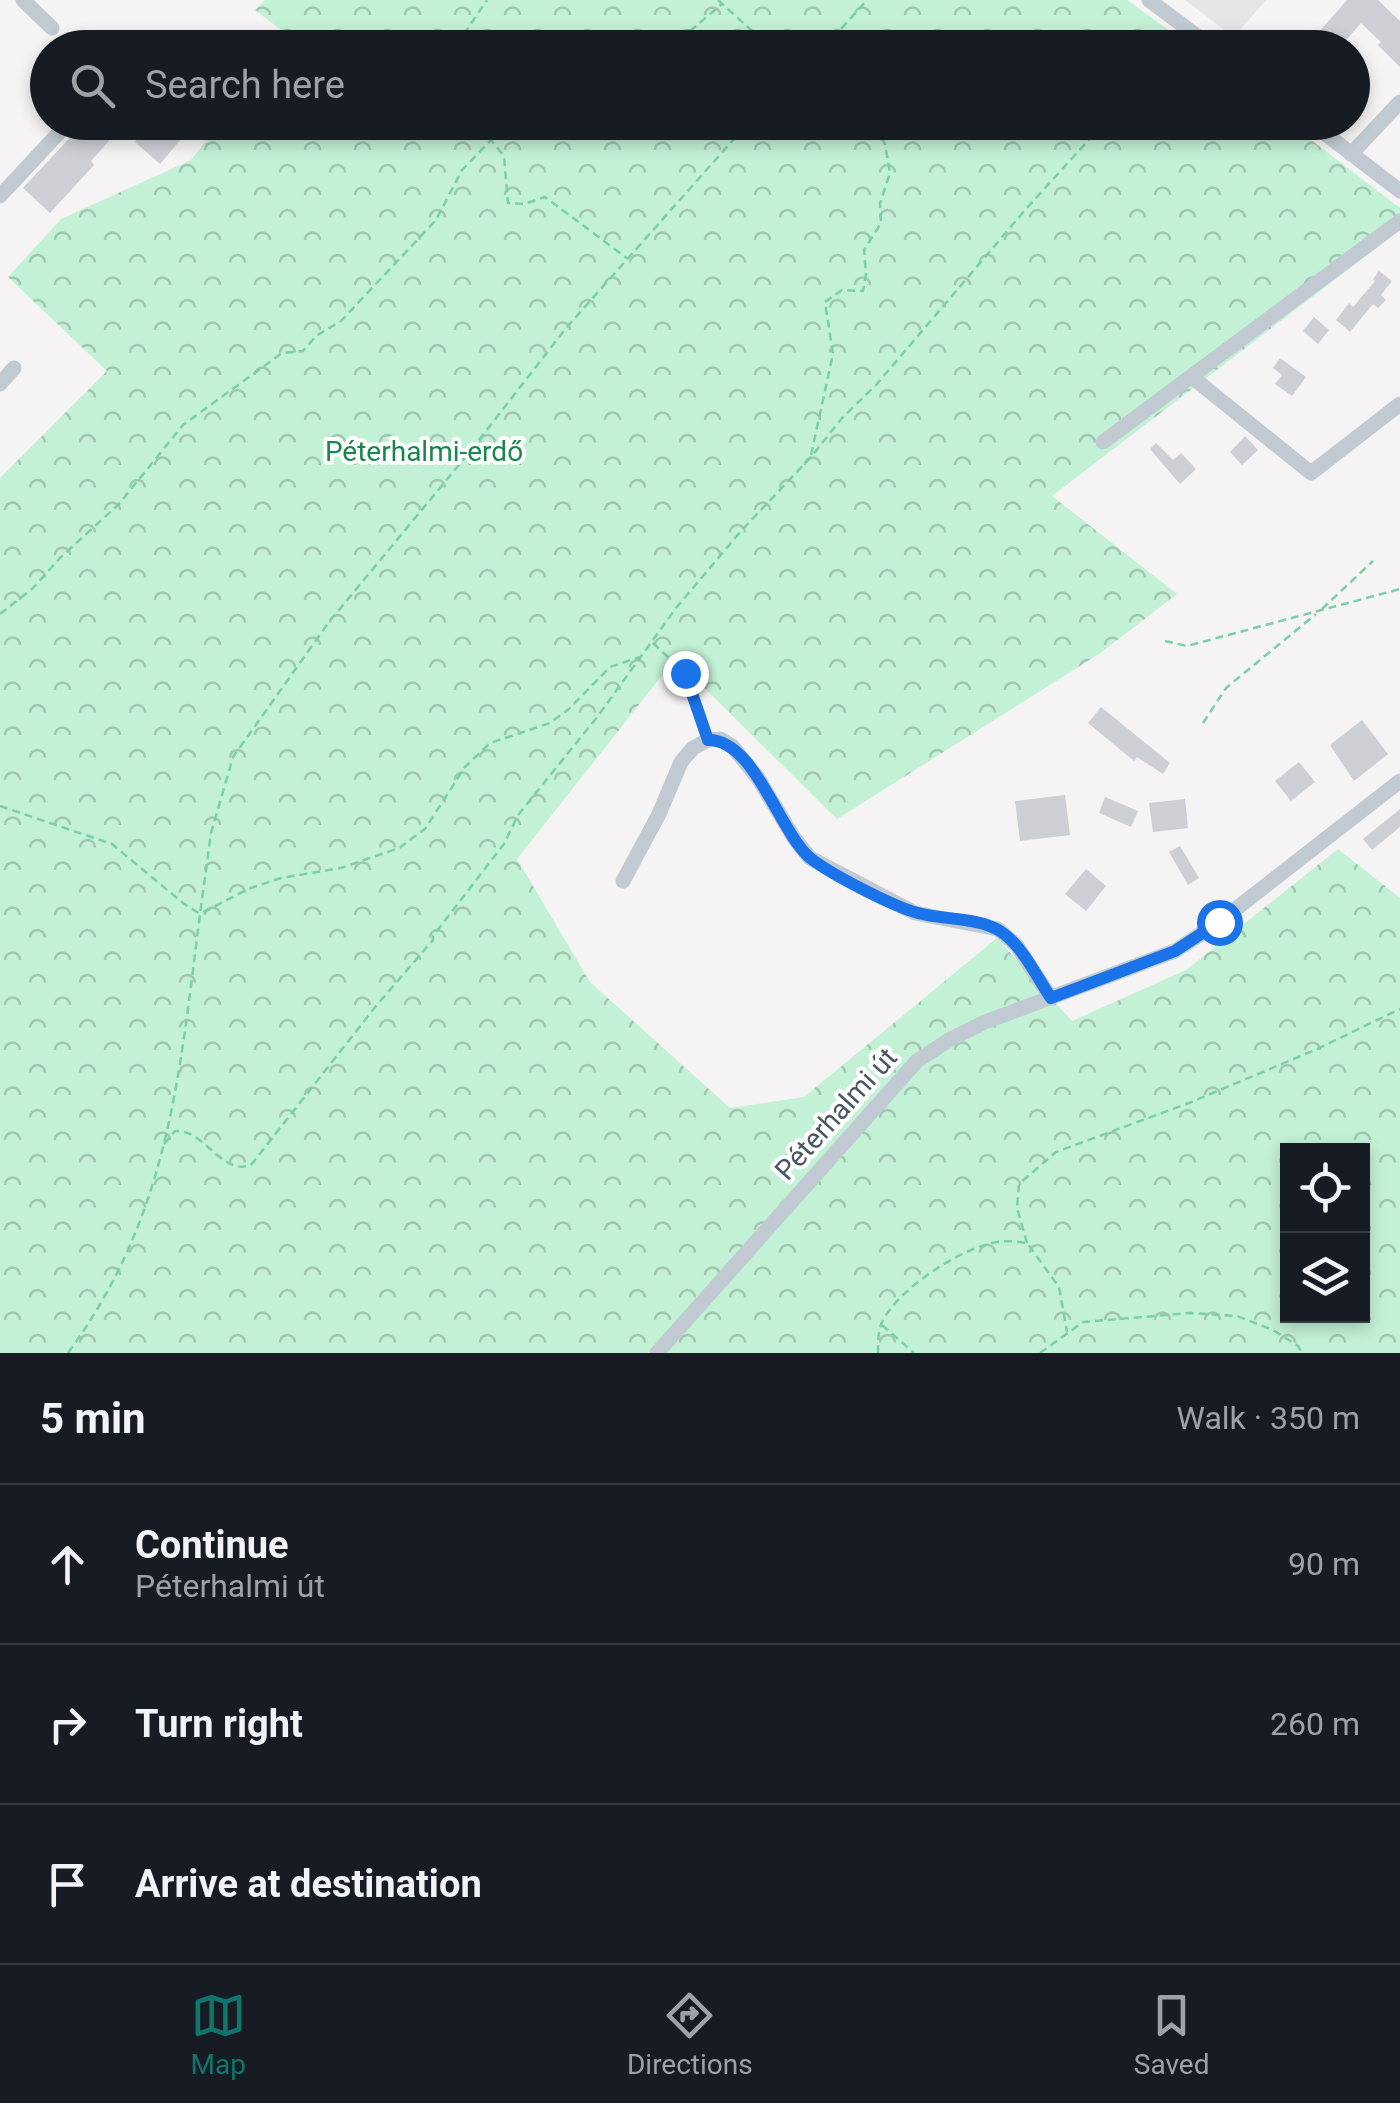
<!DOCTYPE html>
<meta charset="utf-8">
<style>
body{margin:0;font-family:Roboto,sans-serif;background:#242831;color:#f1f3f6}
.controls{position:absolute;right:30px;bottom:30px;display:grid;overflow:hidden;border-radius:0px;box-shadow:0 5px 15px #0003}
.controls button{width:90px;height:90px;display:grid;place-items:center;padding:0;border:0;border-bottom:2px solid #363941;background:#171b24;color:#f1f3f6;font:50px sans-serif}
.stop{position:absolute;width:30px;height:30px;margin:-22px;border:8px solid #1a73e8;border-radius:50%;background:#fff}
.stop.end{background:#1a73e8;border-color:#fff;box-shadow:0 2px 10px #0008}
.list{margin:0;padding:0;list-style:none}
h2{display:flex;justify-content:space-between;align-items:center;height:130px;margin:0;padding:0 40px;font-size:42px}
h2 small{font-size:32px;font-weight:400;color:#9ea1a6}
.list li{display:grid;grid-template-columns:65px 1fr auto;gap:30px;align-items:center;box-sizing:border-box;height:160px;padding:0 40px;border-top:2px solid #363941}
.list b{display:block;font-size:38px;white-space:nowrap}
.list p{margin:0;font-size:32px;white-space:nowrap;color:#9ea1a6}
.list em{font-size:32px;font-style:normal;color:#9ea1a6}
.icon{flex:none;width:55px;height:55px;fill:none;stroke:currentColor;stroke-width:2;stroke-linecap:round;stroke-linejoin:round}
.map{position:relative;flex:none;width:1400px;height:1353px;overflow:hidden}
.search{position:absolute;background:#171b24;box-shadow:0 5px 15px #0003;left:30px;right:30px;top:30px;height:110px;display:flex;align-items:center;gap:25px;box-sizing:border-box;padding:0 35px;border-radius:55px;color:#9ea1a6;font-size:38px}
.sheet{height:610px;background:#171b24}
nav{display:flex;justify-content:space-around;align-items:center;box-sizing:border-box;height:140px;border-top:2px solid #363941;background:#171b24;font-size:28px;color:#9ea1a6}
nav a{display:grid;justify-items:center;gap:5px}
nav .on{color:#0f766e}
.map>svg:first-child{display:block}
.education{fill:#e6e4e5}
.forest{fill:url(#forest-crowns);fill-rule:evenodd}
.building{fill:#cdcfd5}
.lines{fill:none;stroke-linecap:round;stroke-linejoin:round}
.path{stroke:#7ad0a6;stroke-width:2.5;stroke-dasharray:8 5;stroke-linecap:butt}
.minor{stroke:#c1cad2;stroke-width:15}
.route{stroke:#1a73e8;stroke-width:12}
.labels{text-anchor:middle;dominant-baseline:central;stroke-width:8;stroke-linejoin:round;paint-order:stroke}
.park-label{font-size:28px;fill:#17864f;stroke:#fff}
.street-label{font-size:28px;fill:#4a5661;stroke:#fff}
</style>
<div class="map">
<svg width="1400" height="1353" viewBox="0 0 1400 1353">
<defs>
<pattern id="forest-crowns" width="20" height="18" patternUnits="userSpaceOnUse" patternTransform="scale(2.5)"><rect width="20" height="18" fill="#c3f1d5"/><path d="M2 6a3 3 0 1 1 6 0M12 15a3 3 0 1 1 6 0" fill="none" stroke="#a0c6b0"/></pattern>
</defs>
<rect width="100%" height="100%" fill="#f5f3f3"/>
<!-- education -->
<polygon class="education" points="1185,0 1266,0 1234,37"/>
<!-- forest -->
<g class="forest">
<polygon points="265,0 1127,0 1192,47 280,47 289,36 255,10"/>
<path d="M 221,122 L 1289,123 L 1400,208 L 1400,230 L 1052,496 L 1177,594 L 1099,654 L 837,819 L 675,659 L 517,859 L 590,982 L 730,1108 L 804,1097 L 997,938 L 1072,1021 L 1186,970 L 1338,849 L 1400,898 L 1400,1353 L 0,1353 L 0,478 L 107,371 L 8,277 L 61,219 L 191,160 ZM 1288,1150 L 1362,1150 L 1362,1316 L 1288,1316 Z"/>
</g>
<!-- building -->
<g class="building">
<polygon points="1347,0 1378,0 1400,21 1400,67 1378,45 1381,42 1361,23 1339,48 1305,48"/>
<polygon points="80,122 126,122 91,161 94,165 50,213 23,188 77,130"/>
<polygon points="152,122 163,122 182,138 160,164 135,142"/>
<polygon points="1379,271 1392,281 1381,295 1386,300 1378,308 1373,304 1350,332 1336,320 1349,303 1353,307 1375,281 1373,279"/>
<polygon points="1314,317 1329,330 1318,344 1303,331"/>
<polygon points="1280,358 1306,377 1292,396 1275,384 1282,375 1273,368"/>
<polygon points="1245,436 1258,450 1242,465 1230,452"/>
<polygon points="1156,443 1173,460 1181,453 1196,469 1180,484 1150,449"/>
<polygon points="1101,707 1170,763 1163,774 1137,757 1134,761 1088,723"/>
<polygon points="1362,720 1388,754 1354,781 1330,745"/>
<polygon points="1299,762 1315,782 1291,801 1275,781"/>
<polygon points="1065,795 1070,835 1020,841 1015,801"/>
<polygon points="1105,797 1138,811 1131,827 1099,813"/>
<polygon points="1185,799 1188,828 1153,832 1149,803"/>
<polygon points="1400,809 1400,827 1372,850 1363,839"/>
<polygon points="1180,846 1199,878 1188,885 1169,852"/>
<polygon points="1086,869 1106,886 1086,911 1065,894"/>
</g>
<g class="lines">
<!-- path -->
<g class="path">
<polyline points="718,0 771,48"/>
<polyline points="465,48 466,31 487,0"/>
<polyline points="670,48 722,4"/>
<polyline points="824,48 867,0"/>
<polyline points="514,122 491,140 504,156 508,203 524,204 545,197 628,259"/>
<polyline points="811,455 833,354 825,302 842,290 863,291 866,274 864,250 881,223 880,203 890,173 885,144 875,126 867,122"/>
<polyline points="1322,609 1373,561"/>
<polyline points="0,614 33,588 60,558 119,504 183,425 282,353 303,351 316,336 341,321 436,220 462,170 491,140 479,122"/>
<polyline points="1165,641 1187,646 1400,589"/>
<polyline points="653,643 685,673 704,728"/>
<polyline points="1203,723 1226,688 1316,614"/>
<polyline points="0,806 112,844 183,903 200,914 211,833 233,757 329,622 468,454 567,327 749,122"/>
<path d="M 164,1144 L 175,1131 C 205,1129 221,1176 251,1165 L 376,1006 L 433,940 L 433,936 L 504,844 L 518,815 L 598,716 L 676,608 L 741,531 L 811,457 L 842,418 L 876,385 L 1026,209 L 1105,122"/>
<polyline points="1027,1243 1017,1208 1019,1184 1056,1152 1189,1103 1315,1050 1400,1009"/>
<polyline points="882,1325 914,1353"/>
<path d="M 68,1353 C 169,1215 179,1078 200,914 L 248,889 L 281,878 L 341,868 L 399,848 L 425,829 L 465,767 L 490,743 L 550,723 L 569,709 L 610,667 L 640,657"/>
<path d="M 878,1353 C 878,1343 878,1331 882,1322 C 898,1290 954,1253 988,1244 C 1000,1240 1015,1241 1027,1243 L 1059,1287 L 1067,1332"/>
<polyline points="1040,1353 1083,1322 1190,1313 1237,1316 1273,1330 1298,1346 1302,1353"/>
</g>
<!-- minor -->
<g class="minor">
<polyline points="23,0 52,28"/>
<polyline points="1149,0 1213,48"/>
<polyline points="1310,122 1400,191"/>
<polyline points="1351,154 1400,102"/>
<polyline points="0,196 69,122"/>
<polyline points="1192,377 1311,473 1400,404"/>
<polyline points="0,384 14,368"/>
<polyline points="1103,442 1400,221"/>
<polyline points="623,881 659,814 681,762 693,748 708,740 720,739 732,746 758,778 794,838 810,858 915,913 998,929 1017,946 1051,998"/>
<polyline points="657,1353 917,1061 949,1040 985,1022 1175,951 1219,922 1400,781"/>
</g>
</g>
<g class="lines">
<!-- route -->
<path class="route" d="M 685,673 L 708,740 C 754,739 778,829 809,857 C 828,873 894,907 918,913 C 943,920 978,917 1000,931 C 1023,946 1036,976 1051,998 L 1175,951 L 1219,922"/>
</g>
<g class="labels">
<!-- park labels -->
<g class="park-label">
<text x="424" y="451">Péterhalmi-erdő</text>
</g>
<!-- street labels -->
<g class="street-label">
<text transform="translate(836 1114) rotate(-48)">Péterhalmi út</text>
</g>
</g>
</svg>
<div class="controls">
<button><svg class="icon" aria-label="locate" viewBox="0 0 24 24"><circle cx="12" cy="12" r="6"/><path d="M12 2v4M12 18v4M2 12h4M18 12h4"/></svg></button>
<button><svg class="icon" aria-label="layers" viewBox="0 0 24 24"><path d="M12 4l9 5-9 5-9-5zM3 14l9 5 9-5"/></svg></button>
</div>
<div class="stop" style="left:1219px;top:922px"></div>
<div class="stop end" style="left:685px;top:673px"></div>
<div class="search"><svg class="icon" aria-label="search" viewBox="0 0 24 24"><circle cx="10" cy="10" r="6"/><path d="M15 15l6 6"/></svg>Search here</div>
</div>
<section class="sheet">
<h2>5 min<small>Walk · 350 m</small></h2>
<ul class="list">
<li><svg class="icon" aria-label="ahead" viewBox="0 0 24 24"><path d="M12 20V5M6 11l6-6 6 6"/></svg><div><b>Continue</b><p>Péterhalmi út</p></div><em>90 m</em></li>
<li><svg class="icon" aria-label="right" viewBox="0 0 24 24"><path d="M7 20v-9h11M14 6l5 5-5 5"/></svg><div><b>Turn right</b></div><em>260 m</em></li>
<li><svg class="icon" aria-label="arrive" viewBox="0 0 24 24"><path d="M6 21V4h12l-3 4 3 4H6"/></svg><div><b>Arrive at destination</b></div></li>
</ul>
</section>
<nav>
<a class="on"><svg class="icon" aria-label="map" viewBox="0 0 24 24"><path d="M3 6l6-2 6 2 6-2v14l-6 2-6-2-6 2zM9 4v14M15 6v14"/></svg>Map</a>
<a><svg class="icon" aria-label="directions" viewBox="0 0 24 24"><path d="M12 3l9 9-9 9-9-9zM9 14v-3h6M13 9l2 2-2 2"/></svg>Directions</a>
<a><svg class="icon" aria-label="saved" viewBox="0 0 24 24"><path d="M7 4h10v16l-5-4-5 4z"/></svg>Saved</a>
</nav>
